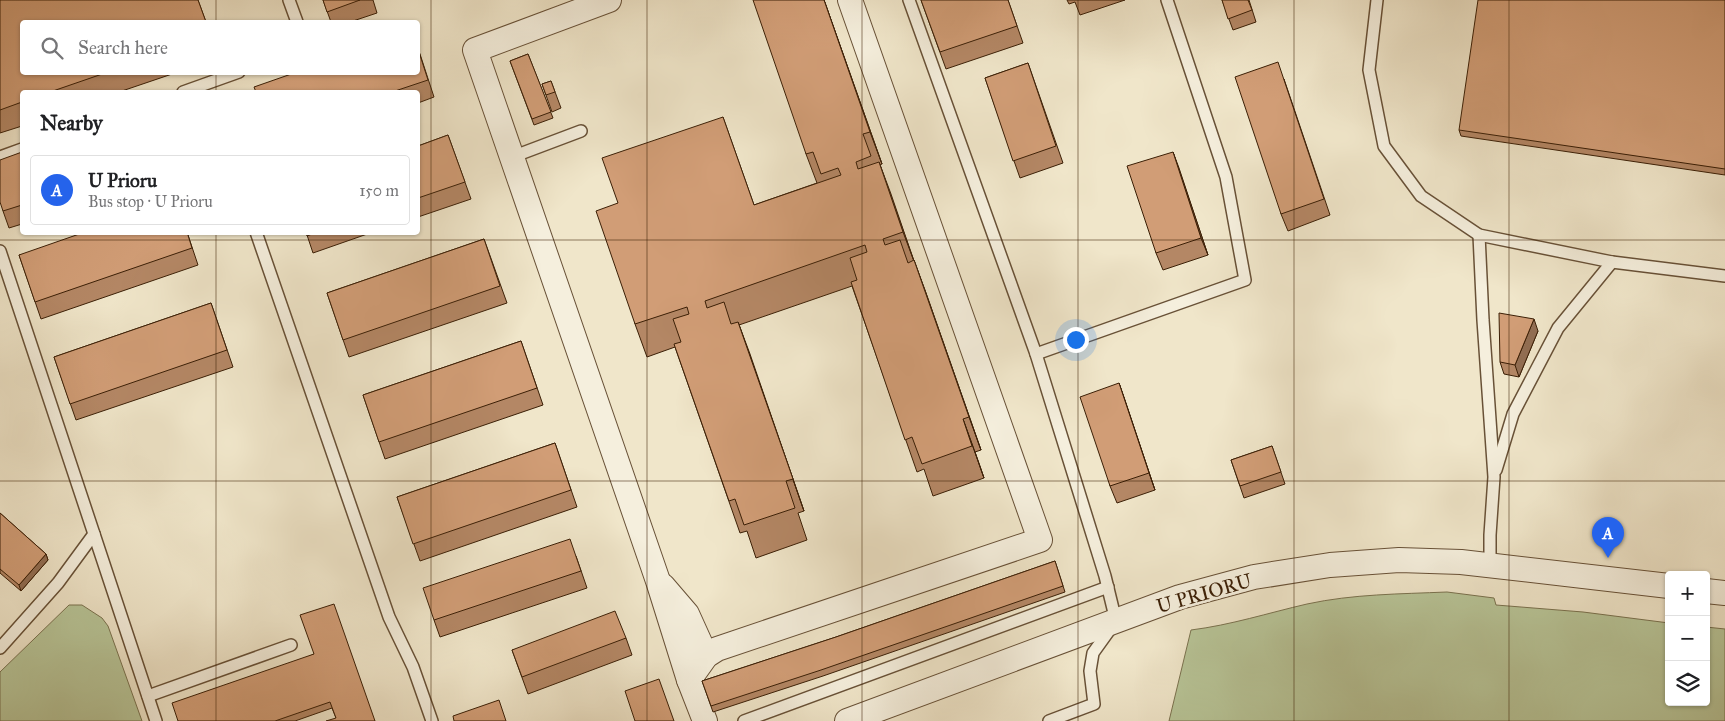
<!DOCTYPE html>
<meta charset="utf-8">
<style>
body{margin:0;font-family:"IM FELL Great Primer",serif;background:#f2f2f2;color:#202124}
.controls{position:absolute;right:15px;bottom:15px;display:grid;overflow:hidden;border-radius:5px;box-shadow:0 1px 4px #0004}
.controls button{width:45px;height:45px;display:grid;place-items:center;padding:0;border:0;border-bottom:1px solid #e0e0e0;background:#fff;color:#202124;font:25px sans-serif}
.you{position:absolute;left:1075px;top:339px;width:18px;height:18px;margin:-12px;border:4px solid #fff;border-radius:50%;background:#1a73e8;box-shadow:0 0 0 8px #1a73e833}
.badge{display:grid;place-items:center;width:32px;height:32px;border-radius:50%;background:#2563eb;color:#fff;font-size:16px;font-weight:700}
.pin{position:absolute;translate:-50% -41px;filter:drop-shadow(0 1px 2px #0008)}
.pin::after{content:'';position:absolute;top:26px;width:18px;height:15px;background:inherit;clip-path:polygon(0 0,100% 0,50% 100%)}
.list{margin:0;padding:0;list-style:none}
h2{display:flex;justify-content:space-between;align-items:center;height:65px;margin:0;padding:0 20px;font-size:21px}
h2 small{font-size:16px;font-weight:400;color:#757577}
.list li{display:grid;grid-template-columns:32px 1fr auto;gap:15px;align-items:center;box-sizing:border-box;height:70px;margin:0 10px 10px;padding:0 10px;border:1px solid #e0e0e0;border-radius:5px}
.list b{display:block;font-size:19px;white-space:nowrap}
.list p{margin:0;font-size:16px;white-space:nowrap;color:#757577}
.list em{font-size:16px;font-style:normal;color:#757577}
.icon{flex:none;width:28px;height:28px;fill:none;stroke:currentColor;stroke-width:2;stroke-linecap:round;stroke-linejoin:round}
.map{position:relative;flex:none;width:1725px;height:721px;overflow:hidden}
.search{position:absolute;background:#fff;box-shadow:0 1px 4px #0004;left:20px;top:20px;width:400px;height:55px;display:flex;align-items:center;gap:12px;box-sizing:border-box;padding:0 18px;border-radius:5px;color:#757577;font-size:19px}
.panel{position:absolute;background:#fff;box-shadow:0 1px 4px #0004;left:20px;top:90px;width:400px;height:145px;border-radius:5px}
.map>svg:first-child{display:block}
.green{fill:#b8c598;stroke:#7a724f}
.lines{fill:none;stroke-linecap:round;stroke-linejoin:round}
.service-casing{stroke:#685137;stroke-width:14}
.minor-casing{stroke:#685137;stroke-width:26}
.service{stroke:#f5efdd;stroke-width:11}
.minor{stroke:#f5efdd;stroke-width:24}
.wall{fill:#b48765;stroke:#3b1f06}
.shaded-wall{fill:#926e53;stroke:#3b1f06}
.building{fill:#d19d76;stroke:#3b1f06}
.grid{fill:none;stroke:#3b1f06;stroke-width:1;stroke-opacity:0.55}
.labels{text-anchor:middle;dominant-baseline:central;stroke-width:5;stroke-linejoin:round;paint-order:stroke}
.street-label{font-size:20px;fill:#3b1f06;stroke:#f5efdd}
</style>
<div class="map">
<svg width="1725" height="721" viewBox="0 0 1725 721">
<rect width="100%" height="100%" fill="#f0e6ca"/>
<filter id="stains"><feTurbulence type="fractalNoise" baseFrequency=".004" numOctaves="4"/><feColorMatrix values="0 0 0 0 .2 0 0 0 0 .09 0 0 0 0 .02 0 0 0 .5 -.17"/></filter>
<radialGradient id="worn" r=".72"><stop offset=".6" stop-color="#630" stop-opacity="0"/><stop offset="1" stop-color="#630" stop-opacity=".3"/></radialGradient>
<!-- green -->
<g class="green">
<path d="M 1447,592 L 1494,598 L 1496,605 L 1583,612 L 1669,623 L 1669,702 L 1706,702 L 1706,627 L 1725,629 L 1725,721 L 1169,721 L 1191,630 C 1231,625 1268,613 1307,604 C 1353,594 1400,594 1447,592 Z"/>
<polygon points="69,605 82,605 102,618 108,626 142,721 0,721 0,672"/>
</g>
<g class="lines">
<!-- service casing -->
<g class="service-casing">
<g id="service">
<polyline points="289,0 297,22"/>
<polyline points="909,0 1036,354 1105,576 1116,621 1093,653 1090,671 1094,704 1049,721"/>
<polyline points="1377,0 1369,70 1384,146 1421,196 1479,235 1612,262 1725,276"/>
<polyline points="183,92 239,72"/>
<polyline points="0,157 22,149"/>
<polyline points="512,157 581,131"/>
<polyline points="256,232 389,617 413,667 432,721"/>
<polyline points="1479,235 1483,320 1494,477 1490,535 1490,566"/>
<polyline points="0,251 94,534 58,583 0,648"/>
<polyline points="1036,354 1245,280 1226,177 1167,0"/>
<polyline points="1496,470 1513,414 1558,328 1612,262"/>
<polyline points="94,534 156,721"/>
<polyline points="148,696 291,645"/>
<polyline points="744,721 1108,587"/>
</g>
</g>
<!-- minor casing -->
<g class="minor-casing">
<g id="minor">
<polyline points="609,0 475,50 658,581 689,680"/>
<polyline points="663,586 687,614 706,656"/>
<polyline points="1706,591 1725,593"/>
<polyline points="705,721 689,680 706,656 717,649 1040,540 850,0"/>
<polyline points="847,721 1180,597 1254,577 1330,565 1399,560 1461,562 1669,586"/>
</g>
</g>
<!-- service -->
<use href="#service" class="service"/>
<!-- minor -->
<use href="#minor" class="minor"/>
</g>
<!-- wall -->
<g class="wall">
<polygon points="0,0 198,0 206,22 22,22 22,72 178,72 119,92 22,92 22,126 0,133"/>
<polygon points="323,0 373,0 377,13 350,22 331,22"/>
<polygon points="824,0 882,164 880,165 914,261 926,293 981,450 975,452 984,478 933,496 924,469 917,472 852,286 739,325 804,511 798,513 807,540 756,558 747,531 740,533 675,347 647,357 635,324 618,203 723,117 754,205 817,183 806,154"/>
<polygon points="921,0 1008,0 1023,43 946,69"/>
<polygon points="1067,0 1125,0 1080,15 1075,2 1069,4"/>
<polygon points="1222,0 1249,0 1256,22 1233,30"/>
<polygon points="1725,0 1725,175 1461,136 1459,130"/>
<polygon points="418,48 434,97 418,103 418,92 256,92"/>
<polygon points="528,54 553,118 534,125 510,61"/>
<polygon points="1028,63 1063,163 1020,178 985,78"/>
<polygon points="1284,79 1330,215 1288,231 1281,214"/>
<polygon points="551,81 561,108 552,112 542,84"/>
<polygon points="448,135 471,199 418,217 418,146"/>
<polygon points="22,152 22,224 9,228 3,211"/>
<polygon points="1173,152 1208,255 1163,270 1156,253"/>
<polygon points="187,232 198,265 41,319 19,255"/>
<polygon points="306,232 373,232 313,253"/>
<polygon points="484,239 507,303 349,357 327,293"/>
<polygon points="211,303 233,367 76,420 54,357"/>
<polygon points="1538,331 1519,377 1504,374 1500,362"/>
<polygon points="521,341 543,405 385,459 363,395"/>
<polygon points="1119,383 1155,490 1117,503 1110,486"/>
<polygon points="555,443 577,507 420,561 397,497"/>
<polygon points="1272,446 1285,484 1244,498 1231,460"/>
<polygon points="0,513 46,554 48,560 21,591 0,573"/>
<polygon points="576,556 587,588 440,637 434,620"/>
<polygon points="1055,561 1065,592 823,676 713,712 702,681 836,637"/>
<polygon points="626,638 632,655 528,694 512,650"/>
<polygon points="314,654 375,721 336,718 332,708 295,721 178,721"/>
</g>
<!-- shaded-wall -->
<g class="shaded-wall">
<polygon points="824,0 882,164 870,132"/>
<polygon points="1173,152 1179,168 1208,255 1201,238"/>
<polygon points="879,162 891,194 915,264 903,232"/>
<polygon points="914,260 926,293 981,450 969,417"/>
<polygon points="1534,319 1538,331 1519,377 1515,365"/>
<polygon points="738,322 750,354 804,511 793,479"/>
<polygon points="1119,383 1125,400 1155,490 1149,473"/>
<polygon points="963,419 975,452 984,478"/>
<polygon points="46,554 48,560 21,591 19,585"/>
</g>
<!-- building -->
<g class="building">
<polygon points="0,0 198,0 206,22 22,22 22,72 108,72 50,92 22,92 22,102 0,110"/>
<polygon points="323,0 360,0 327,12"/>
<polygon points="753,0 824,0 870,132 863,134 871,156 856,162 858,169 879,162 903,232 883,239 885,245 900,240 908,263 914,260 969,417 963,419 972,446 922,464 912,437 905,440 851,282 857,280 850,258 867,252 865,245 705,301 707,308 724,302 731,324 738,322 793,479 786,481 795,508 744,525 735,499 729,501 674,344 681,342 673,319 689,314 687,307 635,324 596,211 618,203 602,158 723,117 754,205 841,175 838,168 821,174 813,152 806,154"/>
<polygon points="921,0 1008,0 1017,26 940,52"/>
<polygon points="1222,0 1248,0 1252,10 1228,19"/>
<polygon points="1478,0 1725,0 1725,169 1459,130"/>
<polygon points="418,49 428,80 392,92 256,92 254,87 297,72 418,72"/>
<polygon points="528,54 551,112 532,119 510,61"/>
<polygon points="1278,62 1324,199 1281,214 1235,77"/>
<polygon points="1028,63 1056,146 1013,161 985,78"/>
<polygon points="551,81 555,92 546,95 542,84"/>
<polygon points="448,135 465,182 418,198 418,146"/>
<polygon points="22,152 22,205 3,211 0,202 0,160"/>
<polygon points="1173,152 1201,238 1156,253 1127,166"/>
<polygon points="85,232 187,232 192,248 35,302 19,255"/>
<polygon points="306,232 317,232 307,236"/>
<polygon points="484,239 500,286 343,340 327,293"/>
<polygon points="211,303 227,350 70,404 54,357"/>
<polygon points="1499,313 1534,319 1515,365 1500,362"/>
<polygon points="521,341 537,388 379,442 363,395"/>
<polygon points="1119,383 1149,473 1110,486 1080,397"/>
<polygon points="555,443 571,490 413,544 397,497"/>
<polygon points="1272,446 1281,472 1240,486 1231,460"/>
<polygon points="0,513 46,554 19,585 0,569"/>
<polygon points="570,539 581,571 434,620 423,588"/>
<polygon points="1055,561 1063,586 821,670 711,706 702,681 836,637"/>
<polygon points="334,604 375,721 326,721 336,718 330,702 275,721 178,721 172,703 314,654 300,615"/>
<polygon points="615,611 626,638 522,677 512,650"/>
<polygon points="659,679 674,721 635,721 625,691"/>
<polygon points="499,700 506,721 454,721 453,716"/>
</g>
<!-- grid -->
<path class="grid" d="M 216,0 L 216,22M 431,0 L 431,721M 647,0 L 647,721M 862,0 L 862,721M 1078,0 L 1078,721M 1294,0 L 1294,721M 1509,0 L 1509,721M 216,72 L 216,92M 216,232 L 216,721M 0,240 L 1725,240M 0,481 L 1725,481"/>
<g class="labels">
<!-- street labels -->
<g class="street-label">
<text transform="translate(1204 593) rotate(-16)">U PRIORU</text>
</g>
</g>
<rect width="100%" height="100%" filter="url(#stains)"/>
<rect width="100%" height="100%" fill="url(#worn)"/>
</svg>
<div class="controls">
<button>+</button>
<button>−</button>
<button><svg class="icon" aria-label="layers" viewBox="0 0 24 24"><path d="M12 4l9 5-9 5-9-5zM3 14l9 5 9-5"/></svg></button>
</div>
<div class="you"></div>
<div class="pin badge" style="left:1608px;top:558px">A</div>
<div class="search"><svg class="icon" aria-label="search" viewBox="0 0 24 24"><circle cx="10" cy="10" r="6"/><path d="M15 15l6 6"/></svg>Search here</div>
<section class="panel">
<h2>Nearby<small></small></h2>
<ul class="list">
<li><span class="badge">A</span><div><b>U Prioru</b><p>Bus stop · U Prioru</p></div><em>150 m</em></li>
</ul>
</section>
</div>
